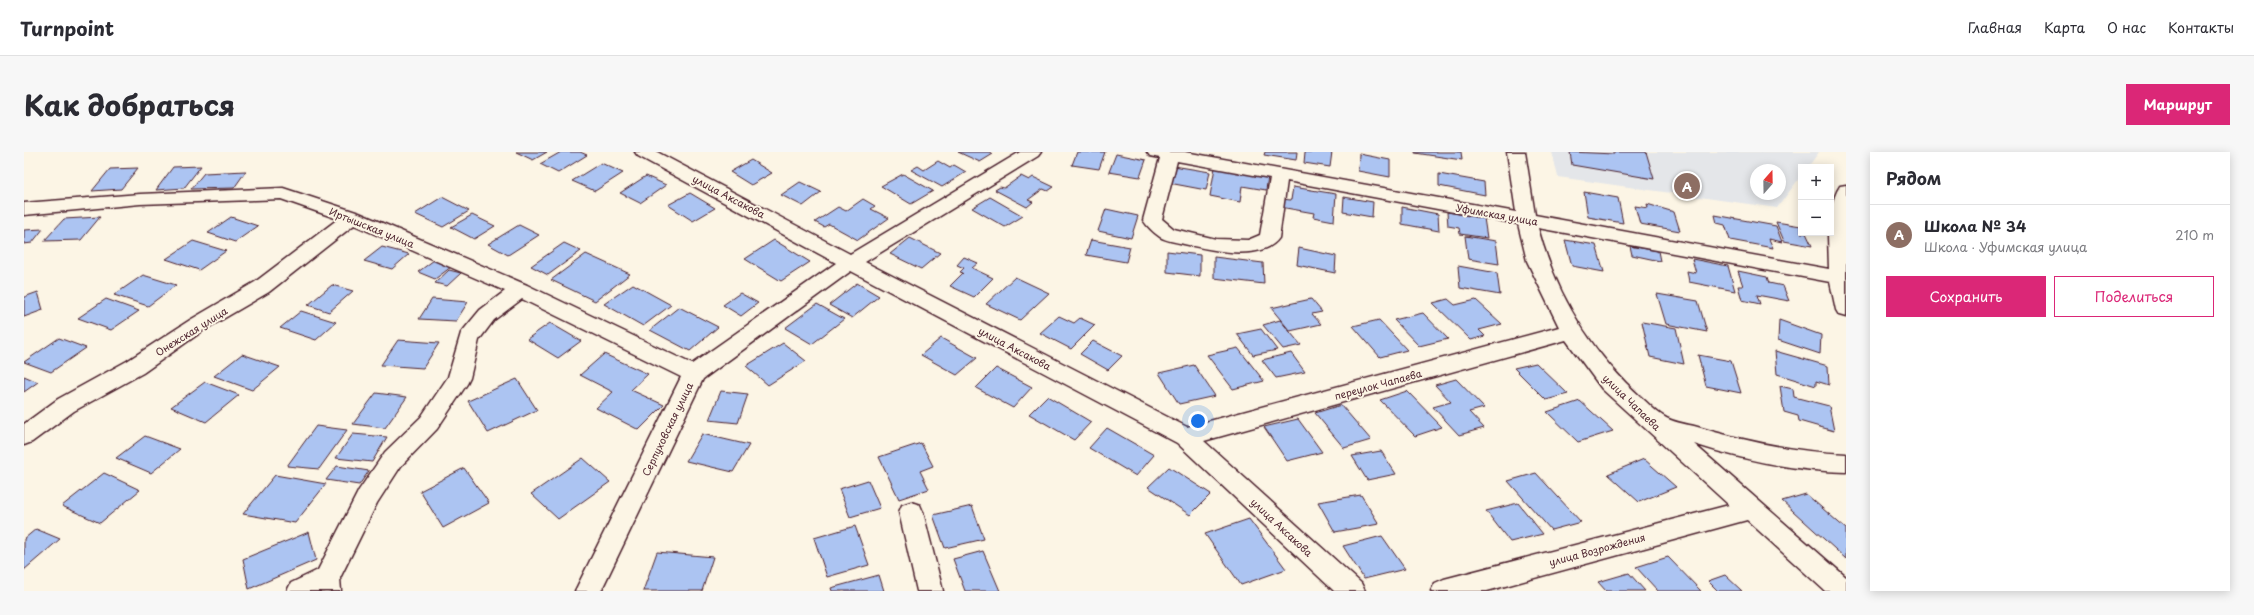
<!DOCTYPE html>
<html lang="ru">
<meta charset="utf-8">
<style>
body{margin:0;font-family:"Playpen Sans",sans-serif;background:#f7f7f7;color:#2b2b33}
.controls{position:absolute;right:12px;top:12px;display:grid;overflow:hidden;border-radius:0px;box-shadow:0 2px 10px #0003}
.controls button{width:36px;height:36px;display:grid;place-items:center;padding:0;border:0;border-bottom:1px solid #e1e1e2;background:#fff;color:#2b2b33;font:20px sans-serif}
.compass{position:absolute;left:1726px;top:12px;width:36px;height:36px;border-radius:50%;background:#fff;box-shadow:0 2px 10px #0003;rotate:20deg}
.you{position:absolute;left:1174px;top:269px;width:14px;height:14px;margin:-10px;border:3px solid #fff;border-radius:50%;background:#1a73e8;box-shadow:0 0 0 6px #1a73e833}
.badge{display:grid;place-items:center;width:26px;height:26px;border-radius:50%;background:#db2777;color:#fff;font-size:13px;font-weight:700}
.pin{position:absolute;translate:-50% -50%;border:2px solid #fff;box-shadow:0 1px 4px #0006}
.list{margin:0;padding:0;list-style:none}
h2{display:flex;justify-content:space-between;align-items:center;height:52px;margin:0;padding:0 16px;font-size:17px}
h2 small{font-size:13px;font-weight:400;color:#7c7c81}
.list li{display:grid;grid-template-columns:26px 1fr auto;gap:12px;align-items:center;box-sizing:border-box;height:60px;padding:0 16px;border-top:1px solid #e1e1e2}
.list b{display:block;font-size:15px;white-space:nowrap}
.list p{margin:0;font-size:13px;white-space:nowrap;color:#7c7c81}
.list em{font-size:13px;font-style:normal;color:#7c7c81}
.actions{display:flex;gap:8px;padding:12px 16px}
.actions a{flex:1;padding:9px 0;border:1px solid #db2777;border-radius:0px;text-align:center;font-size:14px;color:#db2777}
.actions .main{background:#db2777;color:#fff}
.map{position:relative;flex:none;width:1822px;height:439px;overflow:hidden;border-radius:0px}
header{display:flex;align-items:center;gap:24px;box-sizing:border-box;height:56px;padding:0 20px;background:#fff;border-bottom:1px solid #e1e1e2}
header strong{font-size:19px}
nav{display:flex;gap:22px;margin-inline-start:auto;font-size:14px}
.intro{display:flex;align-items:center;justify-content:space-between;box-sizing:border-box;height:96px;padding:0 24px}
h1{margin:0;font-size:28px}
.button{padding:10px 18px;border-radius:0px;background:#db2777;color:#fff;font-size:14px;font-weight:700}
main{display:flex;gap:24px;padding:0 24px}
aside{flex:1;background:#fff;border-radius:0px;box-shadow:0 2px 10px #0003}
.map>svg:first-child{display:block}
.built{fill:#e4e6e9;fill-rule:evenodd}
.building{fill:#acc4f2;stroke:#4a1f2b}
.lines{fill:none;stroke-linecap:round;stroke-linejoin:round}
.minor-casing{stroke:#4a1f2b;stroke-width:3}
.minor{fill:#fcf5e5;fill-rule:evenodd}
.labels{text-anchor:middle;dominant-baseline:central;stroke-width:4;stroke-linejoin:round;paint-order:stroke}
.street-label{font-size:10px;fill:#4a1f2b;stroke:#fcf5e5}
</style>
<header>
<strong>Turnpoint</strong>
<nav><a>Главная</a><a>Карта</a><a>О нас</a><a>Контакты</a></nav>
</header>
<div class="intro"><h1>Как добраться</h1><a class="button">Маршрут</a></div>
<main>
<div class="map">
<svg width="1822" height="439" viewBox="0 0 1822 439">
<rect width="100%" height="100%" fill="#fcf5e5"/>
<filter id="ink" filterUnits="userSpaceOnUse"><feTurbulence type="fractalNoise" baseFrequency=".025" numOctaves="2"/><feDisplacementMap in="SourceGraphic" scale="8" xChannelSelector="R" yChannelSelector="G"/><feConvolveMatrix kernelMatrix="1 2 1 2 8 2 1 2 1" color-interpolation-filters="sRGB"/></filter>
<g filter="url(#ink)">
<!-- built -->
<path class="built" d="M 1528,0 L 1795,0 L 1784,15 L 1777,15 L 1777,24 L 1753,56 L 1534,25 ZM 1732,18 L 1756,18 L 1756,42 L 1732,42 Z"/>
<!-- building -->
<g class="building">
<polygon points="492,0 523,0 509,8"/>
<polygon points="537,0 556,0 563,3 534,21 516,12"/>
<polygon points="934,0 965,0 969,2 956,10"/>
<polygon points="1053,0 1081,0 1075,17 1048,13"/>
<polygon points="1241,0 1273,0 1272,8 1240,3"/>
<polygon points="1281,0 1308,0 1306,15 1280,11"/>
<polygon points="1391,0 1437,0 1438,8 1391,1"/>
<polygon points="1546,0 1590,2 1590,0 1622,0 1630,27 1548,13"/>
<polygon points="1092,2 1122,8 1116,25 1085,20"/>
<polygon points="1335,2 1366,8 1366,25 1334,19"/>
<polygon points="727,8 748,21 727,33 706,20"/>
<polygon points="914,9 926,16 930,13 942,20 918,35 887,18 894,14 900,18"/>
<polygon points="577,11 599,21 571,39 548,29"/>
<polygon points="177,14 160,36 132,38 149,15"/>
<polygon points="1150,14 1186,20 1182,38 1145,31"/>
<polygon points="1191,15 1244,24 1242,38 1218,34 1216,50 1186,44"/>
<polygon points="114,16 97,37 68,39 86,17"/>
<polygon points="222,19 210,36 167,37 180,21"/>
<polygon points="879,22 909,39 887,52 857,34"/>
<polygon points="1415,22 1460,30 1461,43 1415,34"/>
<polygon points="622,24 642,33 616,51 596,41"/>
<polygon points="997,24 1005,28 1009,25 1030,35 1024,39 1019,37 1004,48 1009,50 1003,55 971,38 976,35 980,36"/>
<polygon points="776,30 797,40 779,54 757,43"/>
<polygon points="1269,35 1312,42 1310,69 1289,65 1290,61 1256,55 1257,47 1267,48"/>
<polygon points="1560,40 1594,46 1599,71 1564,65"/>
<polygon points="666,41 691,56 669,69 644,53"/>
<polygon points="418,45 445,59 419,75 391,62"/>
<polygon points="966,45 999,64 981,75 948,56"/>
<polygon points="1320,45 1349,50 1348,65 1319,60"/>
<polygon points="839,47 851,54 847,57 865,66 834,88 805,72 800,75 791,70 814,55 822,59"/>
<polygon points="1623,52 1650,60 1656,79 1616,72 1611,54 1624,56"/>
<polygon points="1378,55 1414,62 1415,79 1378,72"/>
<polygon points="1082,57 1114,64 1107,86 1074,79"/>
<polygon points="1423,60 1460,66 1463,86 1436,82 1435,76 1424,74"/>
<polygon points="448,63 471,74 450,87 427,75"/>
<polygon points="1691,63 1752,74 1758,90 1745,87 1749,96 1706,88 1701,73 1693,71"/>
<polygon points="76,65 57,88 20,89 40,67"/>
<polygon points="207,65 234,74 211,90 184,81"/>
<polygon points="1752,70 1777,74 1777,81 1782,81 1788,94 1760,89"/>
<polygon points="495,73 515,83 484,103 464,92"/>
<polygon points="19,77 8,91 0,92 0,78"/>
<polygon points="1441,84 1472,89 1475,112 1444,107"/>
<polygon points="886,86 916,101 897,117 866,102"/>
<polygon points="750,88 786,110 757,129 721,107"/>
<polygon points="1067,88 1106,95 1102,110 1062,103"/>
<polygon points="1541,88 1572,93 1580,120 1548,114"/>
<polygon points="169,89 202,99 175,118 142,107"/>
<polygon points="540,91 557,99 524,123 507,114"/>
<polygon points="1606,94 1634,99 1636,109 1608,103"/>
<polygon points="358,95 385,102 368,117 340,109"/>
<polygon points="1275,96 1312,104 1311,121 1273,113"/>
<polygon points="1143,99 1176,103 1176,124 1143,120"/>
<polygon points="562,102 606,122 571,149 527,128"/>
<polygon points="940,105 954,111 948,116 969,126 950,145 926,134 939,121 936,120 940,116 933,113"/>
<polygon points="1190,105 1239,111 1240,132 1190,126"/>
<polygon points="1668,107 1704,114 1711,139 1665,130 1663,119 1672,121"/>
<polygon points="410,108 427,115 411,127 394,120"/>
<polygon points="1434,114 1473,121 1476,143 1436,136"/>
<polygon points="425,118 437,121 423,134 411,131"/>
<polygon points="1714,119 1743,125 1745,131 1759,134 1765,149 1733,143 1736,152 1718,148 1714,134 1719,134"/>
<polygon points="119,123 152,133 124,154 90,143"/>
<polygon points="991,125 1025,141 996,168 962,152"/>
<polygon points="833,131 855,144 828,166 805,153"/>
<polygon points="609,132 647,153 619,174 580,152"/>
<polygon points="308,133 329,139 305,160 284,153"/>
<polygon points="14,140 19,158 0,165 0,145"/>
<polygon points="716,141 734,151 717,164 699,153"/>
<polygon points="1633,142 1674,149 1683,180 1642,172"/>
<polygon points="82,147 115,159 87,178 54,166"/>
<polygon points="408,147 444,150 432,169 395,167"/>
<polygon points="1287,147 1298,160 1288,162 1297,172 1266,179 1247,156"/>
<polygon points="1424,147 1431,153 1452,148 1478,172 1455,178 1461,184 1447,188 1409,151"/>
<polygon points="793,152 820,167 788,192 761,176"/>
<polygon points="655,155 694,175 666,199 626,178"/>
<polygon points="277,159 312,170 292,188 256,176"/>
<polygon points="1399,161 1424,187 1395,194 1370,168"/>
<polygon points="1035,164 1050,171 1056,166 1071,173 1047,197 1016,181"/>
<polygon points="1256,168 1277,193 1259,197 1239,173"/>
<polygon points="1355,168 1383,198 1356,205 1329,174"/>
<polygon points="1755,168 1797,183 1796,202 1754,188"/>
<polygon points="1618,170 1652,176 1660,212 1626,205"/>
<polygon points="526,171 557,189 534,206 503,187"/>
<polygon points="1237,177 1253,198 1229,203 1213,182"/>
<polygon points="35,186 62,196 27,220 0,210"/>
<polygon points="917,186 953,206 933,223 897,203"/>
<polygon points="374,188 415,191 399,216 357,213"/>
<polygon points="1069,189 1098,204 1084,218 1056,202"/>
<polygon points="759,191 782,209 744,233 722,214"/>
<polygon points="1214,196 1240,229 1209,237 1183,203"/>
<polygon points="1751,199 1804,214 1805,233 1792,229 1792,234 1753,222"/>
<polygon points="1267,201 1281,220 1252,226 1238,208"/>
<polygon points="218,202 256,215 228,238 190,224"/>
<polygon points="580,202 624,222 607,238 640,253 615,278 572,256 589,240 556,223"/>
<polygon points="1674,203 1707,209 1717,241 1682,234"/>
<polygon points="1512,211 1544,242 1522,248 1490,216"/>
<polygon points="1170,213 1191,244 1155,252 1135,221"/>
<polygon points="972,216 1008,235 989,256 952,236"/>
<polygon points="0,224 14,230 0,240"/>
<polygon points="493,227 513,258 464,281 444,249"/>
<polygon points="1432,227 1460,256 1445,260 1460,276 1435,283 1409,255 1427,250 1411,233"/>
<polygon points="181,230 215,243 182,270 147,255"/>
<polygon points="1756,234 1769,237 1770,245 1805,254 1810,279 1775,269 1774,264 1760,260"/>
<polygon points="697,239 724,242 714,271 685,268"/>
<polygon points="1383,239 1418,275 1391,284 1356,248"/>
<polygon points="352,241 383,245 361,276 329,272"/>
<polygon points="1023,244 1067,270 1050,288 1005,262"/>
<polygon points="1556,249 1589,279 1554,290 1523,260"/>
<polygon points="1317,253 1347,288 1320,296 1291,261"/>
<polygon points="1274,267 1298,300 1263,309 1240,275"/>
<polygon points="292,274 323,278 295,317 263,314"/>
<polygon points="1083,276 1130,303 1112,324 1065,296"/>
<polygon points="329,282 363,285 348,310 312,306"/>
<polygon points="678,282 725,293 709,320 662,309"/>
<polygon points="121,284 156,297 127,321 92,306"/>
<polygon points="897,291 909,314 896,319 905,337 875,347 855,305"/>
<polygon points="1357,299 1372,322 1343,328 1328,304"/>
<polygon points="559,306 586,330 534,367 507,342"/>
<polygon points="1620,307 1652,335 1615,350 1584,322"/>
<polygon points="313,314 345,319 335,333 302,328"/>
<polygon points="1145,315 1187,342 1166,363 1124,335"/>
<polygon points="440,316 465,351 419,376 396,339"/>
<polygon points="80,321 116,338 76,371 38,354"/>
<polygon points="1512,321 1557,370 1527,378 1484,329"/>
<polygon points="251,323 302,332 271,371 219,362"/>
<polygon points="844,328 856,356 826,365 815,337"/>
<polygon points="1782,342 1822,377 1822,407 1758,349"/>
<polygon points="1337,343 1355,372 1311,380 1294,350"/>
<polygon points="1494,351 1519,382 1486,390 1462,359"/>
<polygon points="948,354 960,387 921,396 909,363"/>
<polygon points="1225,367 1262,417 1217,433 1181,382"/>
<polygon points="831,374 845,413 803,425 790,386"/>
<polygon points="12,377 36,387 0,418 0,387"/>
<polygon points="285,380 292,408 225,437 219,407"/>
<polygon points="1358,384 1381,417 1340,427 1319,394"/>
<polygon points="959,399 976,439 941,439 929,407"/>
<polygon points="633,400 689,405 678,439 619,439"/>
<polygon points="1644,405 1677,439 1634,439 1612,415"/>
<polygon points="1605,421 1621,439 1582,439 1574,430"/>
<polygon points="855,423 860,439 808,439 807,436"/>
<polygon points="1701,423 1718,439 1694,439 1684,429"/>
</g>
<g class="lines">
<!-- minor casing -->
<g class="minor-casing">
<g id="minor">
<path d="M 611,0 L 633,0 L 826,102 L 996,0 L 1017,0 L 1014,4 L 841,110 L 1163,275 L 1535,175 L 1503,109 L 1494,72 L 1263,29 L 1255,86 C 1238,111 1184,97 1160,92 C 1153,90 1142,89 1136,85 C 1130,81 1123,74 1119,68 L 1136,6 L 1126,4 L 1123,0 L 1161,0 L 1492,60 L 1483,0 L 1501,0 L 1511,63 L 1805,117 L 1804,83 L 1805,81 L 1807,81 C 1807,66 1807,47 1816,34 L 1822,33 L 1822,165 L 1815,163 L 1812,158 L 1806,130 L 1514,76 C 1532,142 1567,201 1618,246 C 1625,252 1631,259 1639,264 C 1647,270 1661,272 1670,274 C 1720,289 1770,300 1822,302 L 1822,320 C 1770,319 1720,308 1670,292 L 1822,425 L 1822,439 L 1801,439 L 1723,368 L 1463,439 L 1407,439 L 1411,431 L 1420,427 L 1705,353 L 1578,237 L 1542,188 L 1180,289 L 1337,431 L 1341,439 L 1310,439 L 1153,291 L 827,119 L 679,227 L 577,439 L 551,439 L 657,225 L 498,147 L 470,168 L 455,188 L 446,226 L 443,232 L 413,277 L 377,314 L 353,351 L 316,426 L 317,439 L 263,439 L 267,431 L 294,418 L 335,338 L 361,300 L 397,265 L 424,225 L 437,181 L 456,158 L 481,139 L 330,73 L 245,140 L 180,178 L 119,221 L 50,259 L 8,290 L 0,293 L 0,272 L 34,247 L 103,209 L 166,168 L 231,130 L 314,67 L 257,47 L 116,52 L 0,63 L 0,51 L 116,42 L 259,36 L 335,61 L 503,133 L 668,212 L 812,111 L 614,4 ZM 1153,9 L 1246,26 L 1236,83 L 1224,88 L 1192,87 L 1150,77 L 1138,67 Z"/>
<polygon points="887,350 896,353 899,360 919,439 893,439 875,360 878,353"/>
</g>
</g>
<!-- minor -->
<use href="#minor" class="minor"/>
</g>
</g>
<g class="labels">
<!-- street labels -->
<g class="street-label">
<text transform="translate(705 44) rotate(28)">улица Аксакова</text>
<text transform="translate(1473 62) rotate(10)">Уфимская улица</text>
<text transform="translate(348 75) rotate(22)">Иртышская улица</text>
<text transform="translate(167 179) rotate(-32)">Онежская улица</text>
<text transform="translate(991 196) rotate(28)">улица Аксакова</text>
<text transform="translate(1354 232) rotate(-15)">переулок Чапаева</text>
<text transform="translate(1608 250) rotate(44)">улица Чапаева</text>
<text transform="translate(643 277) rotate(-64)">Серпуховская улица</text>
<text transform="translate(1258 375) rotate(43)">улица Аксакова</text>
<text transform="translate(1573 397) rotate(-15)">улица Возрождения</text>
</g>
</g>
</svg>
<div class="controls">
<button>+</button>
<button>−</button>
</div>
<svg class="compass" viewBox="-18 -18 36 36"><path d="M0-13l5 13h-10z" fill="#e53935"/><path d="M0 13l5-13h-10z" fill="#7c7c81"/></svg>
<div class="you"></div>
<div class="pin badge" style="left:1663px;top:34px;background:#8d6e63">A</div>
</div>
<aside>
<h2>Рядом<small></small></h2>
<ul class="list">
<li><span class="badge" style="background:#8d6e63">A</span><div><b>Школа № 34</b><p>Школа · Уфимская улица</p></div><em>210 m</em></li>
</ul>
<div class="actions"><a class="main">Сохранить</a><a>Поделиться</a></div>
</aside>
</main>
